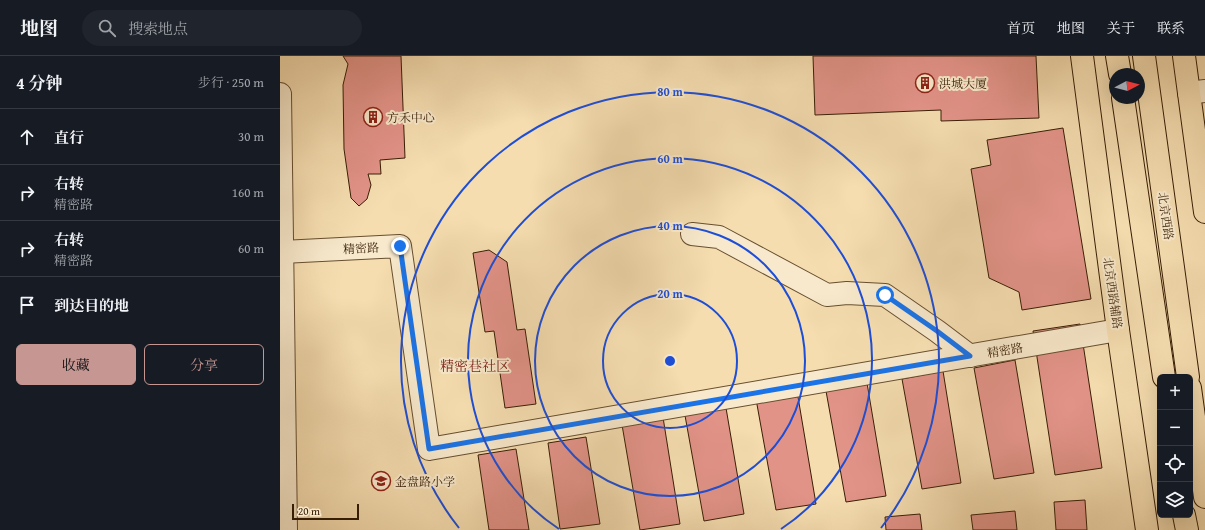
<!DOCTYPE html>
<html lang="zh">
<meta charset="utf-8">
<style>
body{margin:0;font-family:"Gentium Book Plus","Noto Serif SC",serif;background:#20242c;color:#f1f3f6}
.controls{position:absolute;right:12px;bottom:12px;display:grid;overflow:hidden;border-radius:6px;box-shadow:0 4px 16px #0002}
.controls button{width:36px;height:36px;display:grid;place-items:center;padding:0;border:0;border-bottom:1px solid #363941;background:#171b24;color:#f1f3f6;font:20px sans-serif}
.compass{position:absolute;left:829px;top:12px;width:36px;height:36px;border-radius:50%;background:#171b24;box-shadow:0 4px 16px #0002;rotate:83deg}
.scale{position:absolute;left:12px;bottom:10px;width:67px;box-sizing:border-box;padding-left:4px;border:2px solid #381e04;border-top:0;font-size:11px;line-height:14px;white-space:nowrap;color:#381e04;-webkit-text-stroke:3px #f8e9cc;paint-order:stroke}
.stop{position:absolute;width:12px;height:12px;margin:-9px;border:3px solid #1a73e8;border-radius:50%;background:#fff}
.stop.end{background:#1a73e8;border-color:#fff;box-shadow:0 1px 4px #0008}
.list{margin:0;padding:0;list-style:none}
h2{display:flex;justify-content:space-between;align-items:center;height:52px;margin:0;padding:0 16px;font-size:17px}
h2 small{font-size:13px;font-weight:400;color:#9ea1a6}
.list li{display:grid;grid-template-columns:26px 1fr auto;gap:12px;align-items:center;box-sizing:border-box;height:56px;padding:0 16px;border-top:1px solid #363941}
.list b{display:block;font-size:15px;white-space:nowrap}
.list p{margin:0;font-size:13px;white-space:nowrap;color:#9ea1a6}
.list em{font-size:13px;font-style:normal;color:#9ea1a6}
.actions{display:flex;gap:8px;padding:12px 16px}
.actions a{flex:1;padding:9px 0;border:1px solid #c59692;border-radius:6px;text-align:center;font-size:14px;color:#c59692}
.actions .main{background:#c59692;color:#111}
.icon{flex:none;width:22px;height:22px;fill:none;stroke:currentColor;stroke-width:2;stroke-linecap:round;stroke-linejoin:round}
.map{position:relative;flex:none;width:925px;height:474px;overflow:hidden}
header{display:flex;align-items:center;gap:24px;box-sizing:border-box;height:56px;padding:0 20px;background:#171b24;border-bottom:1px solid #363941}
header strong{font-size:19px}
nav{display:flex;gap:22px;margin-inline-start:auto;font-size:14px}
.search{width:280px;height:36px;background:#20242c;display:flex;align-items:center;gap:10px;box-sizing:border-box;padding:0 14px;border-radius:22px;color:#9ea1a6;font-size:15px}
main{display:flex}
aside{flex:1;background:#171b24}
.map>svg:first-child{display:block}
.building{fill:#e29388;stroke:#381e04}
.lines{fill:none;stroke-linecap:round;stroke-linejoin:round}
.minor-casing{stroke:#674e2f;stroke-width:24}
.major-casing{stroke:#381e04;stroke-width:24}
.minor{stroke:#f8e9cc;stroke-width:22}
.major{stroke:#f5ddb0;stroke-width:22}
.route{stroke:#1a73e8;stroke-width:5}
.ring{fill:none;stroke:#1d4ed8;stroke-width:2}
.labels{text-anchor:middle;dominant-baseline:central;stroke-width:4;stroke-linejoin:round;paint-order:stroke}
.poi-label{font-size:12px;fill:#381e04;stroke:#f8e9cc;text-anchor:start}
.street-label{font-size:12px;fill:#381e04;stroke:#f8e9cc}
.quarter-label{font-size:14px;fill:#7a1f14;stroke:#f8e9cc}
.centre{fill:#1d4ed8;stroke:#f8e9cc;stroke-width:2}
.ring-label{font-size:12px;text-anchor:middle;font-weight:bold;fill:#1d4ed8;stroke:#f8e9cc;stroke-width:4;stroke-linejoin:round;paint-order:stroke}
</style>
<header>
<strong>地图</strong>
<div class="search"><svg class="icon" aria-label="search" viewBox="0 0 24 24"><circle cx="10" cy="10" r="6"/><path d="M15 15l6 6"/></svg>搜索地点</div>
<nav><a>首页</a><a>地图</a><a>关于</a><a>联系</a></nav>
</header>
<main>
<aside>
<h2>4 分钟<small>步行 · 250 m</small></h2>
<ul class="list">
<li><svg class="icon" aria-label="ahead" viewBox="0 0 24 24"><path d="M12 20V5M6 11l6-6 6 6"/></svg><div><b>直行</b></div><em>30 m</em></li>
<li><svg class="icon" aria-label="right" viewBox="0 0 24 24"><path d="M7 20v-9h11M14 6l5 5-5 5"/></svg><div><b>右转</b><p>精密路</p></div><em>160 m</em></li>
<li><svg class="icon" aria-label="right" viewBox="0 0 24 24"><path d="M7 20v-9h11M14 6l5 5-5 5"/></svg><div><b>右转</b><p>精密路</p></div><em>60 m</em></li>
<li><svg class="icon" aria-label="arrive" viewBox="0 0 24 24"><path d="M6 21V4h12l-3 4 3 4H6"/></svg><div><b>到达目的地</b></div></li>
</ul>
<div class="actions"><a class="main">收藏</a><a>分享</a></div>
</aside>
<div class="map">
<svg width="925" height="474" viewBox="0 0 925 474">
<rect width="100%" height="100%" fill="#f5ddb0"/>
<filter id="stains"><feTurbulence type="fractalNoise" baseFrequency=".005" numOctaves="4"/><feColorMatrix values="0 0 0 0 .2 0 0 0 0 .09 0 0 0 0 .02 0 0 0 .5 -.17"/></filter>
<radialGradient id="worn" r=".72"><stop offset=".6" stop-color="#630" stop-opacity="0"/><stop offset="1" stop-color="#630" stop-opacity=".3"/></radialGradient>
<!-- building -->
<g class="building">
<polygon points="63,0 121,0 125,102 100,104 101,118 88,118 91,129 87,143 79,150 71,142 64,93 63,29 68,8"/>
<polygon points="533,0 756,0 759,62 661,65 661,54 535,59"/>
<polygon points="783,72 811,243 742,254 739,236 709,222 691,113 711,109 707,84"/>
<polygon points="209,194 227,206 237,274 245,273 256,348 225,352 214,275 205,276 193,197"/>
<polygon points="800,268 822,412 775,419 753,275"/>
<polygon points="735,304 754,417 714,423 694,312"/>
<polygon points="663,315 681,427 642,433 622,323"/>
<polygon points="587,327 606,440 566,446 546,335"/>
<polygon points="517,335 536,448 496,454 476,343"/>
<polygon points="445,346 464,458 424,465 404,354"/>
<polygon points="382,355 400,468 360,474 341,363"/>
<polygon points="306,381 320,468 280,473 268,387"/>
<polygon points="236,393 249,474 209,474 198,399"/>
<polygon points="805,444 807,474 776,474 774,446"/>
<polygon points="735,455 737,474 693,474 691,459"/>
<polygon points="640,458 642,474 606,474 605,461"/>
</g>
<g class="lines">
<!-- minor casing -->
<g class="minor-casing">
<g id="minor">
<polyline points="909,37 925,35"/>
<polyline points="0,38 6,474"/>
<polyline points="412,178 439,181 547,239 567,237 605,239 657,275 690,300"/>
<polyline points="2,196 120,190 149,393 838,274"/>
</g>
</g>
<!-- major casing -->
<g class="major-casing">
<g id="major">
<polyline points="802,0 838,274 867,474"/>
<polyline points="837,0 840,18"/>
<polyline points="864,0 908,321"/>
<polyline points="904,0 925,156"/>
<polyline points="843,42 884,321"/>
<polyline points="910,332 925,441"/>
<polyline points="904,459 907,474"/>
</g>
</g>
<!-- minor -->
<use href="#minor" class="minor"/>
<!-- major -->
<use href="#major" class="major"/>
</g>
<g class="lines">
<!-- route -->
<polyline class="route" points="120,190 149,393 690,300 657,275 605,239"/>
</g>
<!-- distance rings -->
<g class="ring">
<circle cx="390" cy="305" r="67"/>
<circle cx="390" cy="305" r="135"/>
<path d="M279 473A202 202 0 1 1 501 473"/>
<path d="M179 472A269 269 0 1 1 601 472"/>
</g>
<!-- icons -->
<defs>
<g id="building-ring" transform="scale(1)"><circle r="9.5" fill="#f8e9cc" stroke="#8f2418" stroke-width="1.5"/><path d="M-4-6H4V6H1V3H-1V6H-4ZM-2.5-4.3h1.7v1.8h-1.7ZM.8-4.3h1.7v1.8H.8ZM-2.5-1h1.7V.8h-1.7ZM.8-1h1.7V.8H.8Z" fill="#8f2418"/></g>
<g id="school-ring" transform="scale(1)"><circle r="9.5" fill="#f8e9cc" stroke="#8f2418" stroke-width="1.5"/><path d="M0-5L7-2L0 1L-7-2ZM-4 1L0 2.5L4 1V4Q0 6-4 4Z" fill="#8f2418"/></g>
</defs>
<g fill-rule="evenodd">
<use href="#building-ring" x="645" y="27"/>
<use href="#building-ring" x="93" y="61"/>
<use href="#school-ring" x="101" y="425"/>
</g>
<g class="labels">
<!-- poi labels -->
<g class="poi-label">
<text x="659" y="27">洪城大厦</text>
<text x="107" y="61">方禾中心</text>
<text x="115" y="425">金盘路小学</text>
</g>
<!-- street labels -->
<g class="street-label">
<text transform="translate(886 160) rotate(82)">北京西路</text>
<text transform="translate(81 192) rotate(-3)">精密路</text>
<text transform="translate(833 237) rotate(82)">北京西路辅路</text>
<text transform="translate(725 294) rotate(-10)">精密路</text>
</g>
<!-- quarter labels -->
<g class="quarter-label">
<text x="195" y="310">精密巷社区</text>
</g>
</g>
<circle cx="390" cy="305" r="6" class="centre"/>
<g class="ring-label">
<text x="390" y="40">80 m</text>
<text x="390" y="107">60 m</text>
<text x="390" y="174">40 m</text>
<text x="390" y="242">20 m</text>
</g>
<rect width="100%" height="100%" filter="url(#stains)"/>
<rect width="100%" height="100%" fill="url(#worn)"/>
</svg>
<div class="controls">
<button>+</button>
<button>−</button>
<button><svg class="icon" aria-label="locate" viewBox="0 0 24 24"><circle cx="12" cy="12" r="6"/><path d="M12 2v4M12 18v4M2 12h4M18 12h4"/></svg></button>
<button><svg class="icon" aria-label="layers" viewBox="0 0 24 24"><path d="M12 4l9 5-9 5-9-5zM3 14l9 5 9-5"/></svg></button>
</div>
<svg class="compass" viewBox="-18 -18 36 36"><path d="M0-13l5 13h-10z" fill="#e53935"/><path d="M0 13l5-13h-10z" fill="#9ea1a6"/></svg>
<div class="scale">20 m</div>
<div class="stop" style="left:605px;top:239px"></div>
<div class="stop end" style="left:120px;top:190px"></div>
</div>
</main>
